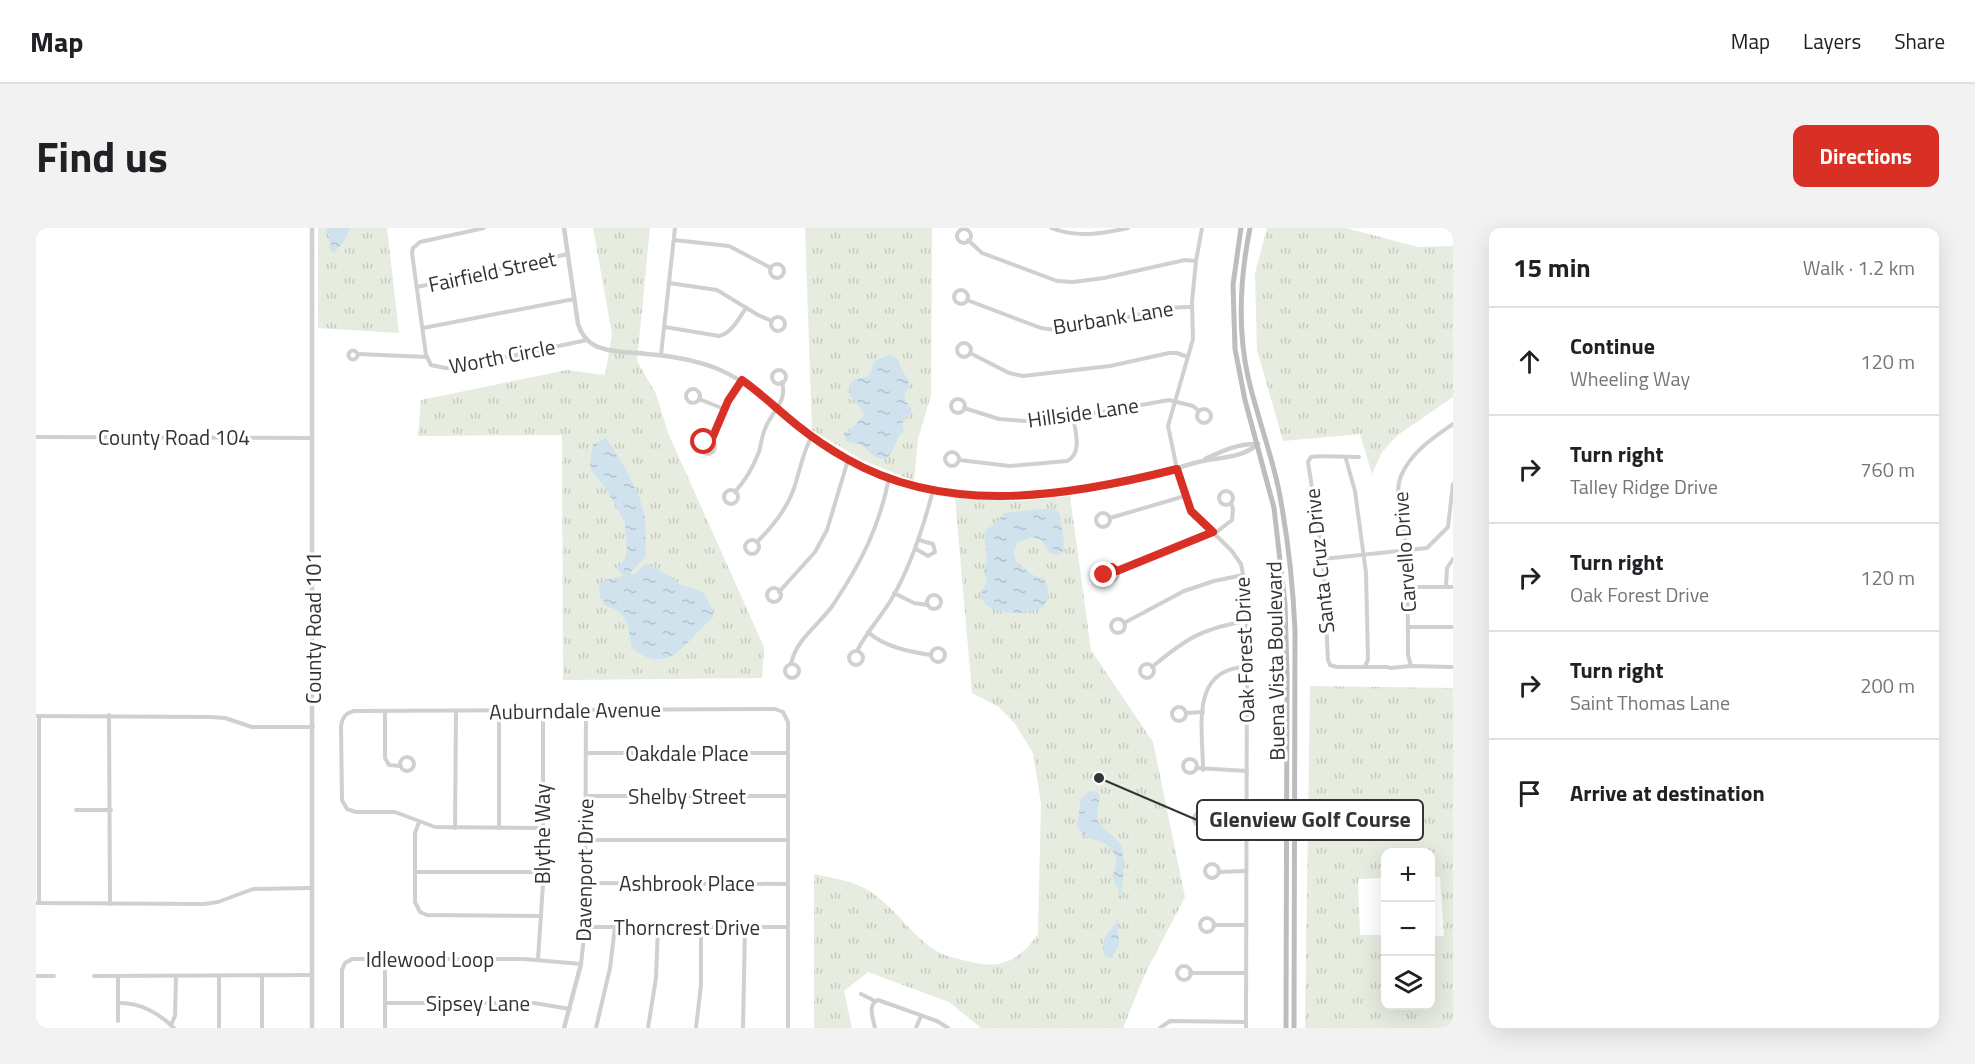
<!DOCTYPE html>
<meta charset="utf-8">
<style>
body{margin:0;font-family:"Titillium Web",sans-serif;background:#f2f2f2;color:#202124}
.controls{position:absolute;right:18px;bottom:18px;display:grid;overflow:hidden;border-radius:12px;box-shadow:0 6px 24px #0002}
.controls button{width:54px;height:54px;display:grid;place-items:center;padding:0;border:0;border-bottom:2px solid #e0e0e0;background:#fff;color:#202124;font:30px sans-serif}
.stop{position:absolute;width:18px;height:18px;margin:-14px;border:4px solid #d93025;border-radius:50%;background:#fff}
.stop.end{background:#d93025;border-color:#fff;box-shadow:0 2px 6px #0008}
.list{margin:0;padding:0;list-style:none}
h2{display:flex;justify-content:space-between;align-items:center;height:78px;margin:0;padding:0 24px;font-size:26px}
h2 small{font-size:20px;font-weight:400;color:#757577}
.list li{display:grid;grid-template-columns:39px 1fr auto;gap:18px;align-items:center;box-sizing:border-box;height:108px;padding:0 24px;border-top:2px solid #e0e0e0}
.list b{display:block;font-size:22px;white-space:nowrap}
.list p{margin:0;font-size:20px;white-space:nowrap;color:#757577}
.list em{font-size:20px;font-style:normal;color:#757577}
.icon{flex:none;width:33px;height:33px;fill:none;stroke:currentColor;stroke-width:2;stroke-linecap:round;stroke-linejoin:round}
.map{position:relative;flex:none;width:1417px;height:800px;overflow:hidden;border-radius:12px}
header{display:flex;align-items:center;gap:36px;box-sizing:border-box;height:84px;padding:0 30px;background:#fff;border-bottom:2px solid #e0e0e0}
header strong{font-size:28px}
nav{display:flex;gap:33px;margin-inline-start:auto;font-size:21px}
.intro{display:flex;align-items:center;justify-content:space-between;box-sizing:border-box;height:144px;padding:0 36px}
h1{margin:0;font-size:42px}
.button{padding:15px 27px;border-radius:12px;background:#d93025;color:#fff;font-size:21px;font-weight:700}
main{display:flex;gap:36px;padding:0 36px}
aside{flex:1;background:#fff;border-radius:12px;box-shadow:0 6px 24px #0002}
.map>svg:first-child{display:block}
.grass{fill:url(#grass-tufts);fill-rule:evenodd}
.water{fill:url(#water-ripples)}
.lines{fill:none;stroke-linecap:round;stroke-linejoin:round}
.minor{stroke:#d0d0d0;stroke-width:4}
.tertiary{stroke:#d0d0d0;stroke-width:4.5}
.secondary{stroke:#bdbdbd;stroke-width:5}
.route{stroke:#d93025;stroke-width:8}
.labels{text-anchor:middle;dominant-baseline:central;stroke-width:6;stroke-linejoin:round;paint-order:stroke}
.street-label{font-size:21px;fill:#333;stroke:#fff}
.leader{fill:none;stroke:#333;stroke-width:2}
.callout-dot{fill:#333;stroke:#fff;stroke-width:2}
.callout{fill:#fff;stroke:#333;stroke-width:2}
.callout-label{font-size:22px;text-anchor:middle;font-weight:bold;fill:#333}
</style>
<header>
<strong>Map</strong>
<nav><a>Map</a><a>Layers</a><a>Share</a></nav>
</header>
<div class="intro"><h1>Find us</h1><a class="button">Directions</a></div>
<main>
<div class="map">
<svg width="1417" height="800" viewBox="0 0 1417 800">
<defs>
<pattern id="grass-tufts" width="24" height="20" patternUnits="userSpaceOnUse" patternTransform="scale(1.5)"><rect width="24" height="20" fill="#e6ecdf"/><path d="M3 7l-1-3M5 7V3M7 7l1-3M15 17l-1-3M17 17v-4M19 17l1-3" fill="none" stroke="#c6cbc0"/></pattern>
<pattern id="water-ripples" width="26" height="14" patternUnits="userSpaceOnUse" patternTransform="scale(1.5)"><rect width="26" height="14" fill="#cfe2ee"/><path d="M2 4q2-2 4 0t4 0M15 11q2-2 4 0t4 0" fill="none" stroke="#b2c2cd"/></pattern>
</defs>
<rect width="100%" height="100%" fill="#fff"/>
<!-- grass -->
<g class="grass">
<polygon points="282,0 351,0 363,105 282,100"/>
<polygon points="557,0 614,0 601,133 620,166 632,205 728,419 726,450 527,452 526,207 382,208 385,172 531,142 569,147 576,106"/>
<polygon points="769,0 896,0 895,167 882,211 878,253 828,233 776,202"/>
<polygon points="1231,0 1310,0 1382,19 1417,18 1417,169 1362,207 1346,224 1336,246 1324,206 1247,213 1221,122 1219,45"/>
<path d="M 1034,268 L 1055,422 L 1117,514 L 1149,669 L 1108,748 L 1087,800 L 945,800 L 913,774 L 832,744 L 808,763 L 816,800 L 778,800 L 778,646 C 797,650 818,653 835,664 C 856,678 870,699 889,715 C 900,725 913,729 927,732 C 961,742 981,736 1002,706 L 1005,575 L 997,525 L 980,497 L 963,479 L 936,465 L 919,270 L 987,273 Z"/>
<path d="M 1274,458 L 1417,460 L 1417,800 L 1269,800 ZM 1350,624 L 1394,624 L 1395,649 L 1404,649 L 1408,708 L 1395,708 L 1394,778 L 1350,778 L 1349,707 L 1324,707 L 1322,651 L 1349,650 Z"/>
</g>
<!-- water -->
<g class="water">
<polygon points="290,0 314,0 309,12 298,25 294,22 293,6 291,6"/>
<path d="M 854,127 L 863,133 C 864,143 873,149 874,159 L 868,166 L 870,173 L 876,182 L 875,185 L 866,195 L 868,203 C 857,210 860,226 848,231 L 839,229 L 824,216 L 810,213 L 808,205 C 813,203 825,192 828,187 C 826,177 800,161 820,151 C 825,149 829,150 834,147 C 839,132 837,132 854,127 Z"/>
<path d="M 570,210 L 588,238 L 604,271 L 609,290 L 610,328 L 594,345 L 598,347 L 610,335 L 635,349 L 644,357 L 660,361 L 669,366 L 677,383 L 677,390 C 650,411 634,451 596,420 C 593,410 594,396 587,388 C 575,373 564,387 563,357 L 569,352 L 588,348 L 581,342 L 589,331 L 591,323 L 589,295 L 571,262 L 555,242 L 554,235 L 557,216 Z"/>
<path d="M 1003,281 L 1018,281 L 1024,286 L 1028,315 L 1027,324 L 1022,327 L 1014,325 L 1006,312 L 995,309 L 982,314 L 977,323 L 980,334 L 997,347 L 1008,351 C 1014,362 1014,369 1007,379 C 1000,382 992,385 984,385 C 966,386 932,378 951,354 L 948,342 L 951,332 L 948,306 L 951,301 L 958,297 L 968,285 Z"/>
<path d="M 1053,563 L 1061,564 L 1064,567 C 1059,597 1059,592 1080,611 C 1083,614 1084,614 1085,618 C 1091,636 1085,656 1085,674 L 1083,669 L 1083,661 C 1069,645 1086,640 1078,626 C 1071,611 1061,615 1051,609 C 1047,607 1044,602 1041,599 L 1045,570 Z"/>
<path d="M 1082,692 L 1083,717 L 1076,730 L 1069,729 C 1063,712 1073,704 1082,692 Z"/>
</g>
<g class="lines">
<!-- minor -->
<g class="minor">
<polyline points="448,0 384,14 377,20 376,25 390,127 395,137 409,140 418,140 551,112"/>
<path d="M 1015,0 C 1041,10 1065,6 1092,0"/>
<polyline points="1166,0 1160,33 1156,74 1157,111 1132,198 1141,241 1155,283 1195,322 1205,336 1209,356 1211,405 1210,800"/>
<circle cx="928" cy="8" r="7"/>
<polyline points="638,12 693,18 735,40"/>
<polyline points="932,12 946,25 1021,53 1037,54 1068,50 1149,32 1160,33"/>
<circle cx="741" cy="43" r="7"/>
<polyline points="633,55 681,62 722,87 736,93"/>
<polyline points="381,59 532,26"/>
<circle cx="925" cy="69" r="7"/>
<path d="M 931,72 L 1005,100 C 1054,109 1108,77 1156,79"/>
<circle cx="742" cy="96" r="7"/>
<path d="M 629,99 L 683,108 C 696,105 703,90 710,80"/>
<polyline points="387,100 538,71"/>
<circle cx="928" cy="122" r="7"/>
<circle cx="317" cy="127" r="4.5"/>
<polyline points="934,125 973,145 987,148 1074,138 1133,125 1141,125 1152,129"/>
<polyline points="322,126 391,129"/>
<polyline points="625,127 639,0"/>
<circle cx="743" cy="149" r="7"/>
<circle cx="657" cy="168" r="7"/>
<polyline points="663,171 688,181"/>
<circle cx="922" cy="178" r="7"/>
<polyline points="928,180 963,191 988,193 1066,184 1133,172 1157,178 1163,183"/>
<circle cx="1168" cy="188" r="7"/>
<polyline points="0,209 276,210"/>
<circle cx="672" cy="219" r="7"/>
<polyline points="675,213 692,173 705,152"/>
<circle cx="916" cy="231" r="7"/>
<path d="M 1323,229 C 1316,229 1280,227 1275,229 C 1274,230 1273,232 1272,234 L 1287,331 L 1292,432 L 1294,437 L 1301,439 L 1352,439"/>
<polyline points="1310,231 1319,263 1330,345 1332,432 1329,438"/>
<path d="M 923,232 L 974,238 L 1031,233 C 1047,225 1039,203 1037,188"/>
<circle cx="695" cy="269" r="7"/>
<circle cx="1190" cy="270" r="7"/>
<path d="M 699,264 C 710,252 717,239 723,224 C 725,216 726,208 729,201 C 735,184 752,174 746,154"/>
<circle cx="1067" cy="292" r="7"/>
<polyline points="1074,290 1149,268"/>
<polyline points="1178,306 1196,292 1197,281 1195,275"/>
<circle cx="716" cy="319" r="7"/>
<path d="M 721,314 C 735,300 750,282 757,263 C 764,244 766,225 776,208"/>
<polyline points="880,321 892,328 899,324 897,316 883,312"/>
<polyline points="1287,331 1391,320 1412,299 1417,256"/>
<circle cx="1075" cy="346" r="7"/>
<polyline points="1081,343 1177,304"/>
<polyline points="1371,359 1417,359"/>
<polyline points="1410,359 1411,340 1417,331"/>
<circle cx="738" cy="367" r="7"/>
<polyline points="743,364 779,324 791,302 812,232"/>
<polyline points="858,365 878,375 892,377"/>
<circle cx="898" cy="374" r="7"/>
<circle cx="1082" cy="398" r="7"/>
<polyline points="1088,395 1148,363 1178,353 1207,347"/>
<polyline points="1373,399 1417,399"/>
<path d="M 832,404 C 848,419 875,424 895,427"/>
<circle cx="902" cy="427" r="7"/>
<path d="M 821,423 C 830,405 844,390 855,372 C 875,338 887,301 897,262"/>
<circle cx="820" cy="430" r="7"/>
<path d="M 755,436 C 760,411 783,397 797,377 C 825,335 843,300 853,250"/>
<circle cx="1111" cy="443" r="7"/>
<circle cx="756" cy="443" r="7"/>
<path d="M 1375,438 L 1372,427 C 1372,388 1372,350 1369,311 C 1368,290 1357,268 1365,248 C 1375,224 1397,210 1417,196"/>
<path d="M 1116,439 C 1151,410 1165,401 1210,393"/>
<polyline points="1354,440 1375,438 1417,439"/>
<circle cx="1143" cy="486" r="7"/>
<polyline points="349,483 349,530 353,537 365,538"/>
<polyline points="1150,485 1167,484"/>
<polyline points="73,487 74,676"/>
<polyline points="0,488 175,489 189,490 216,499 277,499"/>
<polyline points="3,488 3,675"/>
<polyline points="550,525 752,525"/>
<circle cx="371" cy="536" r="7"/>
<circle cx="1154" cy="538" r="7"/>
<polyline points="1160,540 1211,543"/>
<path d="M 1167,542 C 1167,501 1153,440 1211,439"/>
<polyline points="550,568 752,568"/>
<polyline points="40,582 75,582"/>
<circle cx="1165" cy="591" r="7"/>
<polyline points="1172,590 1211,591"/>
<polyline points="383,594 379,605 379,674 384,684 391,687 505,688"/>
<polyline points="419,600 420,483"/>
<polyline points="463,600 463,483"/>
<path d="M 506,600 L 399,599 L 359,584 L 320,584 L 311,581 L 306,572 L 305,498 C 306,490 309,485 318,483 L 739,481 L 747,484 L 752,494 L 752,800"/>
<polyline points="550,612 752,612"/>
<circle cx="1176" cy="643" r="7"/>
<polyline points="379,644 507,644"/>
<polyline points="1183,644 1210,643"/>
<polyline points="550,655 752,656"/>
<polyline points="0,675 168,676 182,674 217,661 275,660"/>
<circle cx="1171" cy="697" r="7"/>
<polyline points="1178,697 1210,697"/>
<polyline points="549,699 752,699"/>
<polyline points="349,731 349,800"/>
<polyline points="502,731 507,656 507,481"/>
<circle cx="1148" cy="745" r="7"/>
<polyline points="1154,745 1210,745"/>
<polyline points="0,748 18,748"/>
<polyline points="58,748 275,747"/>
<polyline points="183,748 183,800"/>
<polyline points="226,748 226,800"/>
<polyline points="825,766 839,773"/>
<path d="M 82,775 C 103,774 123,785 138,800"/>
<polyline points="349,775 498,775 534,781"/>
<polyline points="82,793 82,748"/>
<polyline points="135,797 139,788 140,748"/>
<polyline points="306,800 306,742 309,735 316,731 488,731 545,736 549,699 550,481"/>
<polyline points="560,800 574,740 579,699"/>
<polyline points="612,800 620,750 622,699"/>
<polyline points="660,800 665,757 665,699"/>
<polyline points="707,800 709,699"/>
<path d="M 839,800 C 837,790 831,777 842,772 L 901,793 L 912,800"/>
<polyline points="880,800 885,788"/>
<polyline points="1124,800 1134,793 1210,794"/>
</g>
<!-- tertiary -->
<g class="tertiary">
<polyline points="276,0 276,800"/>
<path d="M 528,0 L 542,96 C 545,105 549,112 558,117 C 573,125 594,124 611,126 C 635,128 660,132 682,141 C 724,159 752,193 789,217 C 886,282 1006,276 1114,248 C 1130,244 1146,238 1162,234 C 1183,229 1205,231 1222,216"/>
<path d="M 1169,231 C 1186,223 1203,215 1222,216"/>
<polyline points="528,800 545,736"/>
</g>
<!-- secondary -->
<g class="secondary">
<polyline points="1205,0 1197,57 1199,121 1209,172 1238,280 1249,376 1251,446 1250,800"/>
<path d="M 1214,0 C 1204,50 1201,99 1212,149 C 1221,188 1235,224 1243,263 C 1252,310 1257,356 1259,403 L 1258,800"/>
</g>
</g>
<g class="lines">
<!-- route -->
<path class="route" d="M 668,214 L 675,213 L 692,173 L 706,152 C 726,166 743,183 762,198 C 777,210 795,222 811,231 C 912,289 1035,268 1141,241 L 1155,283 L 1177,304 L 1081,343 L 1076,339 L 1072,340 L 1068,347"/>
</g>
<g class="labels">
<!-- street labels -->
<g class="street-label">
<text transform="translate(456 43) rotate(-12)">Fairfield Street</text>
<text transform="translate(1077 89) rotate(-9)">Burbank Lane</text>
<text transform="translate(466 128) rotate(-11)">Worth Circle</text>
<text transform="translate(1047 184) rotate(-8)">Hillside Lane</text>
<text x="138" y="209">County Road 104</text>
<text transform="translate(1368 324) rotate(-94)">Carvello Drive</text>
<text transform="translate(1283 333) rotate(-96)">Santa Cruz Drive</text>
<text transform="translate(277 400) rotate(-90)">County Road 101</text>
<text transform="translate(1208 422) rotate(-92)">Oak Forest Drive</text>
<text transform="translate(1239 433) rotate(-91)">Buena Vista Boulevard</text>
<text transform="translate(539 482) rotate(-1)">Auburndale Avenue</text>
<text x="651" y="525">Oakdale Place</text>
<text x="651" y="568">Shelby Street</text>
<text transform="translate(506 606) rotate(-90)">Blythe Way</text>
<text transform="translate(548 642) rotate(-89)">Davenport Drive</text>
<text x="651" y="655">Ashbrook Place</text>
<text x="651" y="699">Thorncrest Drive</text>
<text x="394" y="731">Idlewood Loop</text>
<text x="442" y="775">Sipsey Lane</text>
</g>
</g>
<!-- callouts -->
<path class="leader" d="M1063 550L1161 592"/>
<circle class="callout-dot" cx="1063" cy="550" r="6"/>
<rect class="callout" x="1161" y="572" width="226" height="40" rx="6"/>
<g class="callout-label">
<text x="1274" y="599">Glenview Golf Course</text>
</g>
</svg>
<div class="controls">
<button>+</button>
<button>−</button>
<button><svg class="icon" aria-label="layers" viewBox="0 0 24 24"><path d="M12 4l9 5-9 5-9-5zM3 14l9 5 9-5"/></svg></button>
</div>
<div class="stop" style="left:668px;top:214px"></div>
<div class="stop end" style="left:1068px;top:347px"></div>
</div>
<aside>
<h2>15 min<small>Walk · 1.2 km</small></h2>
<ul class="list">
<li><svg class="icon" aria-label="ahead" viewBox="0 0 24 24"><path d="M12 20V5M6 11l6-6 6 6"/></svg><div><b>Continue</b><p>Wheeling Way</p></div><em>120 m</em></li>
<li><svg class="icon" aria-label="right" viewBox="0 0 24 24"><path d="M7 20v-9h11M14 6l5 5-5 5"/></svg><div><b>Turn right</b><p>Talley Ridge Drive</p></div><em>760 m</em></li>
<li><svg class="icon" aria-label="right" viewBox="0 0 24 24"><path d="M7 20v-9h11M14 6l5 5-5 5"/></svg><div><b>Turn right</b><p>Oak Forest Drive</p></div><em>120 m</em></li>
<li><svg class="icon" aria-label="right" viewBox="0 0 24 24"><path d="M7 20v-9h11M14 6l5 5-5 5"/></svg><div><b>Turn right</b><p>Saint Thomas Lane</p></div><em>200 m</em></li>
<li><svg class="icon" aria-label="arrive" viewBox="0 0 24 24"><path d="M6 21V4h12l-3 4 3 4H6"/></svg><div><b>Arrive at destination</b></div></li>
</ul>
</aside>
</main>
